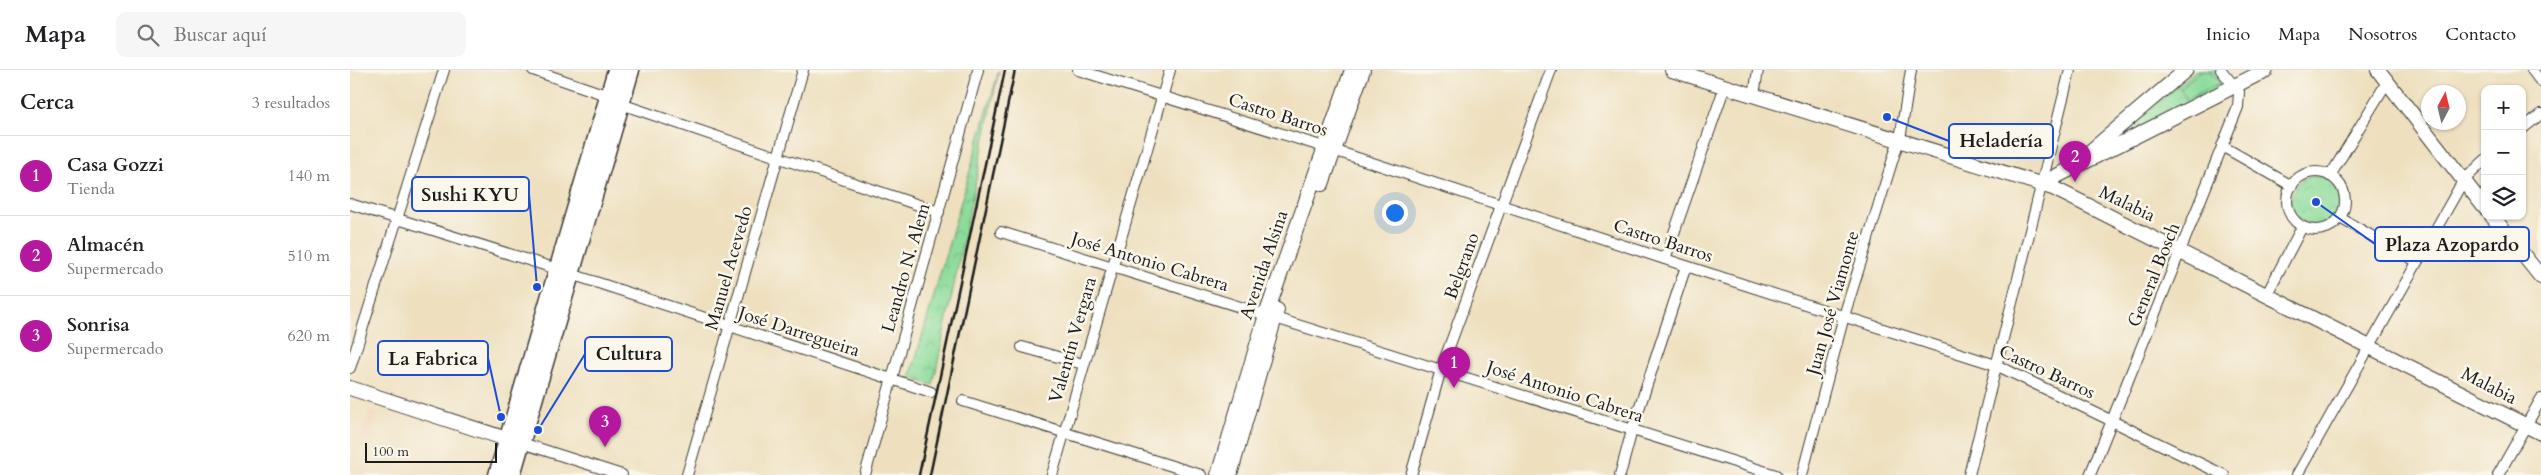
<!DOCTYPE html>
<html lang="es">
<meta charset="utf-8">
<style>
body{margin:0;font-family:Cardo,serif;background:#f6f6f6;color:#202124}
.controls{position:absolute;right:15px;top:15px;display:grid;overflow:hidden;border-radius:10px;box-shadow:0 1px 4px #0004}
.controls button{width:45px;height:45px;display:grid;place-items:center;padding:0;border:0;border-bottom:1px solid #e0e0e0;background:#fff;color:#202124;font:25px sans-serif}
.compass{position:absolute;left:2071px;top:15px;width:45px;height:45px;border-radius:50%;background:#fff;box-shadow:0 1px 4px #0004;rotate:7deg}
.scale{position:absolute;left:15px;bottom:12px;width:132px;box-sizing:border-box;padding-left:5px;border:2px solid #1c1c1c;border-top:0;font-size:14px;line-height:18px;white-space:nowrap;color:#1c1c1c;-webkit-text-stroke:4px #fbf7ec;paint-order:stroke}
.you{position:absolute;left:1044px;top:142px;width:18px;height:18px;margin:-12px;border:4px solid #fff;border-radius:50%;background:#1a73e8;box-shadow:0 0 0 8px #1a73e833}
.badge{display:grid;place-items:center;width:32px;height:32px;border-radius:50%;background:#b5179e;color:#fff;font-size:16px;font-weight:700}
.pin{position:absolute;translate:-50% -41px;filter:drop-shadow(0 1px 2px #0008)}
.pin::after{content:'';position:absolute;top:26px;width:18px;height:15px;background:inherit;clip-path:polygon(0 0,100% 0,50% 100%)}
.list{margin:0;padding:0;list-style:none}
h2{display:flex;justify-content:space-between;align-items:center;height:65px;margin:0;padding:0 20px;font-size:21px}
h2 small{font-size:16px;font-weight:400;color:#757577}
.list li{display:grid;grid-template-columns:32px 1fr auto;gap:15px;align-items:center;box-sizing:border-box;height:80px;padding:0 20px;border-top:1px solid #e0e0e0}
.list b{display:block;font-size:19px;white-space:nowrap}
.list p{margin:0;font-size:16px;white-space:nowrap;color:#757577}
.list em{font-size:16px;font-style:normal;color:#757577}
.icon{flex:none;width:28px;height:28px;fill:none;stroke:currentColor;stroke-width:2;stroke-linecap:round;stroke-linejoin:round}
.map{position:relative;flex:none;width:2191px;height:405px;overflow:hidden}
header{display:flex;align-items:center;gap:30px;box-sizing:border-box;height:70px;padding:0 25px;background:#fff;border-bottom:1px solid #e0e0e0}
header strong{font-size:24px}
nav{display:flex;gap:28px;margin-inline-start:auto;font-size:18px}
.search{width:350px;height:45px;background:#f6f6f6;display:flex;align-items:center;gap:12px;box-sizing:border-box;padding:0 18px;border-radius:10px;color:#757577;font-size:19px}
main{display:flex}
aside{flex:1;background:#fff}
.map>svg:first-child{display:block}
.built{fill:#f0d5bc}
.park{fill:url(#park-crowns);stroke:#547c5c}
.garden{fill:#8cdc9b;stroke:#547c5c}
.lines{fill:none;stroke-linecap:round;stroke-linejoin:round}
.street-casing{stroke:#3c3934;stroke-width:12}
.secondary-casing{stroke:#3c3934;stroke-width:16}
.primary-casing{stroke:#3c3934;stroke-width:19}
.street{stroke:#fff;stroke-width:10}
.secondary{stroke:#fff;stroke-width:14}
.primary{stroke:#fff;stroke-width:16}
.rail{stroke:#1c1c1c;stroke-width:2.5}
.labels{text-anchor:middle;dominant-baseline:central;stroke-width:5;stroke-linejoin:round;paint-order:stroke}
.street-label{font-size:18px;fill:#1c1c1c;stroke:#fbf7ec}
.leader{fill:none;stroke:#1d4ed8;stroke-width:2}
.callout-dot{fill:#1d4ed8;stroke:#fbf7ec;stroke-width:2}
.callout{fill:#fbf7ec;stroke:#1d4ed8;stroke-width:2}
.callout-label{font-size:19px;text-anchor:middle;font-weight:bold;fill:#1c1c1c}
</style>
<header>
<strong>Mapa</strong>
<div class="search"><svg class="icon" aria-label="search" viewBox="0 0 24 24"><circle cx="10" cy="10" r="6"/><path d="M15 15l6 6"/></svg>Buscar aquí</div>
<nav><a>Inicio</a><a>Mapa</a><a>Nosotros</a><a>Contacto</a></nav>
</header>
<main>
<aside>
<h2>Cerca<small>3 resultados</small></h2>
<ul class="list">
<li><span class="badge">1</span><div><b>Casa Gozzi</b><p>Tienda</p></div><em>140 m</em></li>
<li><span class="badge">2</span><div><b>Almacén</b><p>Supermercado</p></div><em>510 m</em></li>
<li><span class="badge">3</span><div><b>Sonrisa</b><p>Supermercado</p></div><em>620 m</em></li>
</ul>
</aside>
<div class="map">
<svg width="2191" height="405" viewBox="0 0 2191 405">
<defs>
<pattern id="park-crowns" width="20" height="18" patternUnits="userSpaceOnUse" patternTransform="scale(1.25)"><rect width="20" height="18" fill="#8cdc9b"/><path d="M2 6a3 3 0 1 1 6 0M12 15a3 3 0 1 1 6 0" fill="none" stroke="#78bc85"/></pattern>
</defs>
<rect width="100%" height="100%" fill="#fbf7ec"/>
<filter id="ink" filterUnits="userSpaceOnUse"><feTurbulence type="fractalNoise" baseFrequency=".02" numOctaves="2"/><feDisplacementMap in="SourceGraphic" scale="10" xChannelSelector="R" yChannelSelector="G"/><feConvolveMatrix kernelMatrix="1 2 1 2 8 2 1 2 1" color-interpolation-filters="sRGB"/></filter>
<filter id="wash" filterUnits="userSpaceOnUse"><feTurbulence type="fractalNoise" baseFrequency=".0096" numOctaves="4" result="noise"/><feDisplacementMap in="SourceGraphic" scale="20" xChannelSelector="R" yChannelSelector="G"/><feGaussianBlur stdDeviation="1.12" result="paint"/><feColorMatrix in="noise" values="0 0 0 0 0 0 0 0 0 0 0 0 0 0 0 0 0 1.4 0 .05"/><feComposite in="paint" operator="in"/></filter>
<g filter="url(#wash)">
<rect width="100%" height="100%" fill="#eee0bf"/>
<!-- built -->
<polygon class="built" points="19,340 27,343 20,371 10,368"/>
<!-- park -->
<g class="park">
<polygon points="649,0 583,315 560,308"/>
<polygon points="1846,0 1864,0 1875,10 1876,15 1771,67 1770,65"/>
<circle cx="1966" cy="131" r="25"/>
</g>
<!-- garden -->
<polygon class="garden" points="1852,0 1859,0 1870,13 1837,29 1830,18"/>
</g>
<g filter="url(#ink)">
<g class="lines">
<!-- street casing -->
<g class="street-casing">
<g id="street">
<polyline points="183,0 259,26"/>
<polyline points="728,0 974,77 1336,196 1646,295 1874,405"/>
<polyline points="2182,0 2191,12"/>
<polyline points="1404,25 1408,0"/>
<polyline points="271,34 589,142"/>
<polyline points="2172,59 2191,44"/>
<polyline points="1872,76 1942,116"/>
<circle cx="1966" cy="131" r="29"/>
<polyline points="1980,106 2037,12"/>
<polyline points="0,134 207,199"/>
<polyline points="1990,148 2066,191"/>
<polyline points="651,162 1426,405"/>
<polyline points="1315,189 1375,16"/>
<polyline points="221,204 581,322"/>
<polyline points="1917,224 1952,157"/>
<polyline points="672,277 733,294"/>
<polyline points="0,298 94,0"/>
<polyline points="613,331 851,405"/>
<polyline points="172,373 272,405"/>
<polyline points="337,405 453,0"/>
<polyline points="515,405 628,0"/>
<polyline points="702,405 820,0"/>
<polyline points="1061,405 1091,299 1201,0"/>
<polyline points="1270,405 1282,360 1336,196"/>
<polyline points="1452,405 1494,246 1551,63 1561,0"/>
<polyline points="1619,405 1720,0"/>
<polyline points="1740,405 1888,37 1889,22 1871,0"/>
<polyline points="1947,405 2113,111 2135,90"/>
<polyline points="2148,405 2191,329"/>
</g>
</g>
<!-- secondary casing -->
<g class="secondary-casing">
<g id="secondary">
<polyline points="1322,0 1703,118 2191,363"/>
<polyline points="2028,0 2135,138"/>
<polyline points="1736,85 1836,0"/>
<polyline points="972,114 1013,0"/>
<polyline points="1691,114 1916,0"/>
<polyline points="2142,146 2191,207"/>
<polyline points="0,318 166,372"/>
<polyline points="868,405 916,245 1002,0"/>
<polyline points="880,405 927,240"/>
</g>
</g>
<!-- primary casing -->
<g class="primary-casing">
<g id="primary">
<polyline points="147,405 266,0"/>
<polyline points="162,405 281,0"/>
</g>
</g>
<!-- street -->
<use href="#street" class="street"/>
<!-- secondary -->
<use href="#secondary" class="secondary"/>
<!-- primary -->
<use href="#primary" class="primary"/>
<!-- rail -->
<g class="rail">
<polyline points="569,405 655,0"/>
<polyline points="580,405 665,0"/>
</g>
</g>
</g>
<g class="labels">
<!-- street labels -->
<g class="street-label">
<text transform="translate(928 45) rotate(18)">Castro Barros</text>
<text transform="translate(1777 134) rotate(26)">Malabia</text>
<text transform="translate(1313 171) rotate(18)">Castro Barros</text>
<text transform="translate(800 192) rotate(17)">José Antonio Cabrera</text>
<text transform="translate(914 195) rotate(-71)">Avenida Alsina</text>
<text transform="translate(1112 196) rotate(-70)">Belgrano</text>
<text transform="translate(379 198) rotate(-74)">Manuel Acevedo</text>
<text transform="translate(556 198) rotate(-74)">Leandro N. Alem</text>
<text transform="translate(1804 205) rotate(-68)">General Bosch</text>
<text transform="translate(1483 233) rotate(-74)">Juan José Viamonte</text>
<text transform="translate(449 262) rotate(18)">José Darregueira</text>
<text transform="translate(723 270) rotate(-74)">Valentín Vergara</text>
<text transform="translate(1697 302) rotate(25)">Castro Barros</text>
<text transform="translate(2139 316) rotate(27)">Malabia</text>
<text transform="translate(1215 322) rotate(18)">José Antonio Cabrera</text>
</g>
</g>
<!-- callouts -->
<path class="leader" d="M1537 47L1599 71M187 217L179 124M1966 132L2025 174M188 360L235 284M151 347L138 288"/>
<g class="callout-dot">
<circle cx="1537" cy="47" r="5"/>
<circle cx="187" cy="217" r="5"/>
<circle cx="1966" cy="132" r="5"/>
<circle cx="188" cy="360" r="5"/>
<circle cx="151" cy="347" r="5"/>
</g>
<g class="callout">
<rect x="1599" y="54" width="104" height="34" rx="5"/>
<rect x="62" y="107" width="117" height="34" rx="5"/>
<rect x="2025" y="157" width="154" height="34" rx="5"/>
<rect x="235" y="267" width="87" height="34" rx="5"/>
<rect x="28" y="271" width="110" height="34" rx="5"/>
</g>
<g class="callout-label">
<text x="1651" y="77">Heladería</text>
<text x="120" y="131">Sushi KYU</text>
<text x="2102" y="181">Plaza Azopardo</text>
<text x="279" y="290">Cultura</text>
<text x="83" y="295">La Fabrica</text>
</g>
</svg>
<div class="controls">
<button>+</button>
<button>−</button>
<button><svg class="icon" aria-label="layers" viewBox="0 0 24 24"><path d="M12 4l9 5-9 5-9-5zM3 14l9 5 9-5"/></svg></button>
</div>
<svg class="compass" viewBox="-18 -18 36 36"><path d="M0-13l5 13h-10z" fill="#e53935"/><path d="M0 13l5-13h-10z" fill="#757577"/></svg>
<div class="scale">100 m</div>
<div class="you"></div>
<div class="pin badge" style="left:1104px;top:318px">1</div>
<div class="pin badge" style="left:1725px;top:112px">2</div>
<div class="pin badge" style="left:255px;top:377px">3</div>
</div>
</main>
